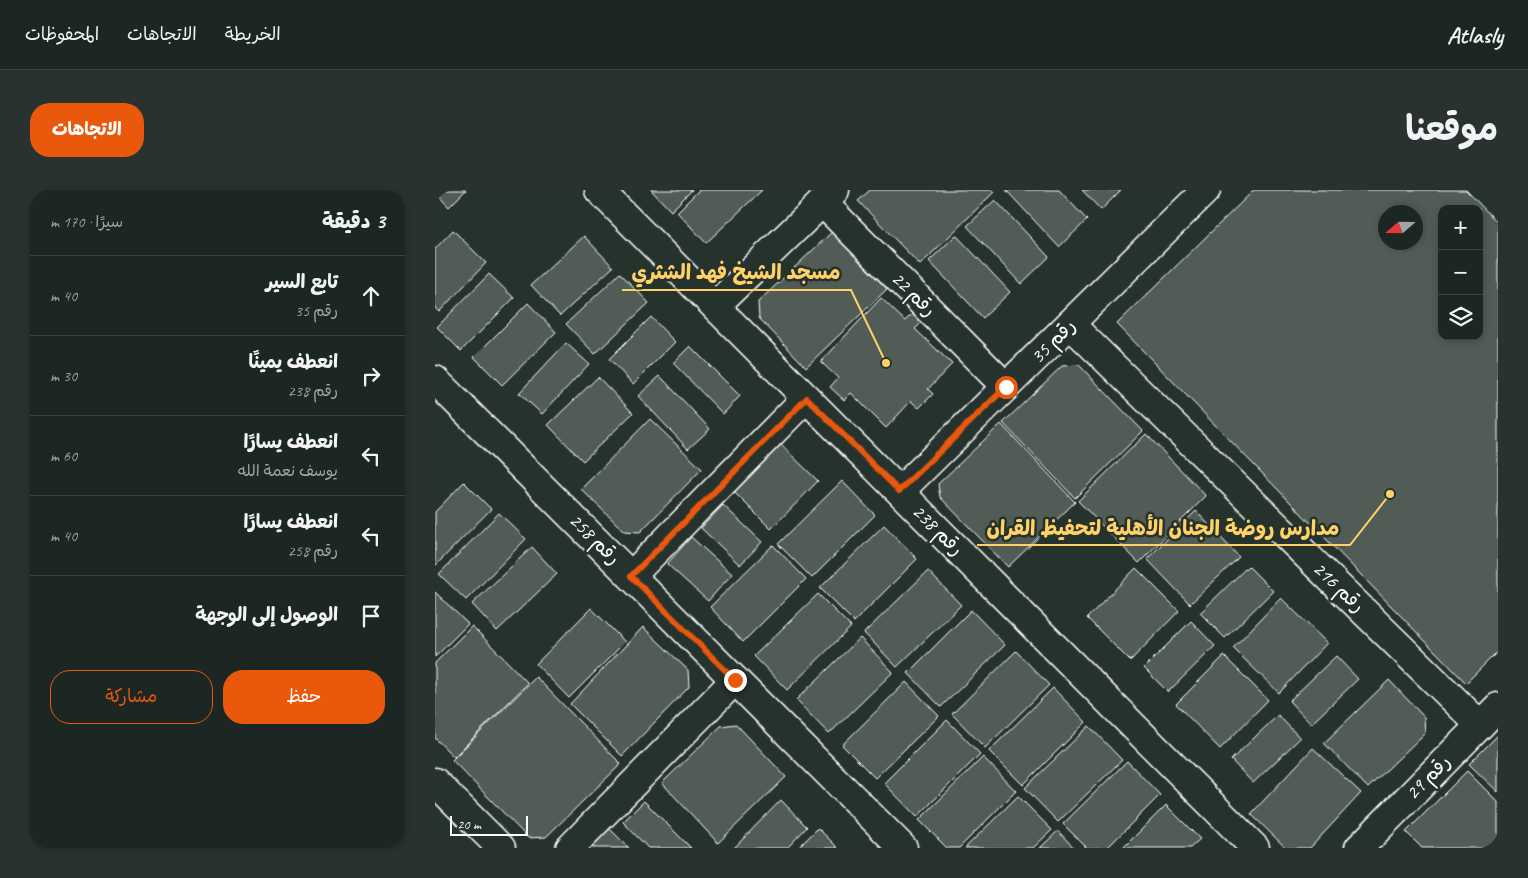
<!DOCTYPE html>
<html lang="ar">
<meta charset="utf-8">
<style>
body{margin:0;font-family:Caveat,"Playpen Sans Arabic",sans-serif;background:#29322f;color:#f1f3f6;direction:rtl}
.controls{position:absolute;right:15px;top:15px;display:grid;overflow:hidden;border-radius:10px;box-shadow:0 2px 8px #0003}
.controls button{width:45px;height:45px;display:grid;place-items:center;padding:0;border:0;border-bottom:1px solid #3a4340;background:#1c2622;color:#f1f3f6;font:25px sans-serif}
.compass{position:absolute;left:943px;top:15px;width:45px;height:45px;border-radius:50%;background:#1c2622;box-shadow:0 2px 8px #0003;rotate:250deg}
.scale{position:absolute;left:15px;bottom:12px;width:78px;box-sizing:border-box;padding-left:5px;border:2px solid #fff;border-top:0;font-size:14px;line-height:18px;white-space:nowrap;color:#fff;-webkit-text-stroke:4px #26332d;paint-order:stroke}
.stop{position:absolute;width:15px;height:15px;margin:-11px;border:4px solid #ea580c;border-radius:50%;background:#fff}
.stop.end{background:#ea580c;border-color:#fff;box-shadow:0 1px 5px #0008}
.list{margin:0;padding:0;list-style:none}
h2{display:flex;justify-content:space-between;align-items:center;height:65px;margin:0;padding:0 20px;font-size:21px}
h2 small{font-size:16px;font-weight:400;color:#a0a5a5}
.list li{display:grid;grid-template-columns:32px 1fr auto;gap:15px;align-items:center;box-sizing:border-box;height:80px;padding:0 20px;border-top:1px solid #3a4340}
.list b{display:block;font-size:19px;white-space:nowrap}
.list p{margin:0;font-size:16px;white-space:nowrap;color:#a0a5a5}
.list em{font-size:16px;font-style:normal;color:#a0a5a5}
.actions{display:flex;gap:10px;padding:15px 20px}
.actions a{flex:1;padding:11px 0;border:1px solid #ea580c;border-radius:20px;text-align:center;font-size:18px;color:#ea580c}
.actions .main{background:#ea580c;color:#fff}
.icon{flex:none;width:28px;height:28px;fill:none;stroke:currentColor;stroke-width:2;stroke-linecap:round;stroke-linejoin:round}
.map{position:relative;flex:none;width:1063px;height:658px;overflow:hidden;direction:ltr;border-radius:20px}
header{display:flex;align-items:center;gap:30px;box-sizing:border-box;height:70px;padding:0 25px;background:#1c2622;border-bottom:1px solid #3a4340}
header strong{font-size:24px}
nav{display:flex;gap:28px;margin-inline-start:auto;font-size:18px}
.intro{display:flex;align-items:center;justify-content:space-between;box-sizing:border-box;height:120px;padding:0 30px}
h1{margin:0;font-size:35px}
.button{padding:12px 22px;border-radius:20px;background:#ea580c;color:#fff;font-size:18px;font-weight:700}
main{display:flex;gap:30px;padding:0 30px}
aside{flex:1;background:#1c2622;border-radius:20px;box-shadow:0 2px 8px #0003}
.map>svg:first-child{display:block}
.building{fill:#515c57;stroke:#fff;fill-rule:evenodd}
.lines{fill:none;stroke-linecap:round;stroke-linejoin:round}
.minor-casing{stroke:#fff;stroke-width:31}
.minor{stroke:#26332d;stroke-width:28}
.route{stroke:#ea580c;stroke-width:6}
.labels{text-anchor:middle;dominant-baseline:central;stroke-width:5;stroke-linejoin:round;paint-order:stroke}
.street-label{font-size:20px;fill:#fff;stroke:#26332d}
.leader{fill:none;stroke:#ffd166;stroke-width:2}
.callout-dot{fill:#ffd166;stroke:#26332d;stroke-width:2}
.callout-label{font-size:21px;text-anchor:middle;font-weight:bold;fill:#ffd166;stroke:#26332d;stroke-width:5;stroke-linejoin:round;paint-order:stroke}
</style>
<header>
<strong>Atlasly</strong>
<nav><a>الخريطة</a><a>الاتجاهات</a><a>المحفوظات</a></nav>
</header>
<div class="intro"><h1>موقعنا</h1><a class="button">الاتجاهات</a></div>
<main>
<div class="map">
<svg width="1063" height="658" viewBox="0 0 1063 658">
<rect width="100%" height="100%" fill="#26332d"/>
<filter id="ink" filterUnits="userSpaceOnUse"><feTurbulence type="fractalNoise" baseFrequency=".02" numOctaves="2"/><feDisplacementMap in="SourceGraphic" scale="10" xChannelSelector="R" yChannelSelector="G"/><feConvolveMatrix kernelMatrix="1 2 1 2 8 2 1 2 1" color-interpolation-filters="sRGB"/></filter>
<g filter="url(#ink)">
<!-- building -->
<g class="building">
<polygon points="0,0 31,0 14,17 0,2"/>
<polygon points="216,0 257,0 236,21"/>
<polygon points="264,0 327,0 271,53 242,22"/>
<polygon points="435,0 557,0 559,2 485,75 423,11"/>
<polygon points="571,0 624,0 652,30 624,57"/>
<polygon points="647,0 686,0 666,20"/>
<path d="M 819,0 L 1031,0 L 1063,33 L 1063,461 L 1031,493 L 682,134 ZM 1007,19 L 1044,19 L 1044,146 L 1007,146 ZM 951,22 L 981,22 L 981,52 L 951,52 Z"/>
<polygon points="560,10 614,67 586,94 532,36"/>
<polygon points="18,40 51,73 4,122 0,118 0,59"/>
<polygon points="397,42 452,99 371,177 324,128 323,112"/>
<polygon points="521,45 575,102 548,128 494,71"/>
<polygon points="149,46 178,77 125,126 96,95"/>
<polygon points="185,83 214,113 160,164 131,134"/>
<polygon points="54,84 79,108 26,161 2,137"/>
<polygon points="446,108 470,131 479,122 488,131 480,139 517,174 493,199 498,204 484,218 476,211 451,238 416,203 409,210 395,197 403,188 386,172"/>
<polygon points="93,113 121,142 67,195 39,167"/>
<polygon points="216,127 240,152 198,194 174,169"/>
<polygon points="131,153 154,174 107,224 84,203"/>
<polygon points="255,156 305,206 288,224 238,173"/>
<polygon points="644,175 708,241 640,308 568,233 627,176"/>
<polygon points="225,186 275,239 253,259 203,206"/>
<polygon points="163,187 198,223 148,271 113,235"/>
<polygon points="215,229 267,279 205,342 189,341 146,299"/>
<polygon points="566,234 640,312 573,377 505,307 503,294"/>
<polygon points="711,244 771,306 704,373 643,311"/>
<polygon points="340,249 383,291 336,339 293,296"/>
<polygon points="407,291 440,325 377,388 343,354"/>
<polygon points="29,292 56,319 0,376 0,322"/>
<polygon points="288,315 327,352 305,375 266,338"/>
<polygon points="761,321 804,367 755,414 712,369"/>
<polygon points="64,323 91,349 31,410 4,384"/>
<polygon points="449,335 482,369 419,432 385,398"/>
<polygon points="256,347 297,384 273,411 232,374"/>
<polygon points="338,355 371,389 308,452 275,417"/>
<polygon points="97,357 122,384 62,441 37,414"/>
<polygon points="813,376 838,401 790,448 765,423"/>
<polygon points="701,378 744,421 695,471 652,428"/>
<polygon points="493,381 526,415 462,477 429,443"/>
<polygon points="0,402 33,434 0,467"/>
<polygon points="383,404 416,437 352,500 319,466"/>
<polygon points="846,408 892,453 844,503 798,458"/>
<polygon points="156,418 190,452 134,508 101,474"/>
<polygon points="536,420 570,455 506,517 473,483"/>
<polygon points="756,431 780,456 733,502 709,478"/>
<polygon points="37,436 93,493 19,567 0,548 0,473"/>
<polygon points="208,437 253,480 254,497 187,566 135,514"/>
<polygon points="425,448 458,482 394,544 361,510"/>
<polygon points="581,461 614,495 550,558 517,524"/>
<polygon points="789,466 833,510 785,559 741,514"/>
<polygon points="901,466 923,489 876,534 854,511"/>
<polygon points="101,487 186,574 111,647 93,648 17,570"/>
<polygon points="954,490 989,527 990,543 933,598 889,553"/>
<polygon points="471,492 504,526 440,588 407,555"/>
<polygon points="618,498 651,532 588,595 554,561"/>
<polygon points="843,525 865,548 818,593 796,570"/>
<polygon points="512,530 545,564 482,627 449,593"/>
<polygon points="301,534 351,587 283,653 227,593 286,536"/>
<polygon points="654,536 687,570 623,632 590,598"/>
<polygon points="1063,545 1063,602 1034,574"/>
<polygon points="878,558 926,603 875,658 851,658 816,624"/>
<polygon points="548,567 581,601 524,658 512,658 484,630"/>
<polygon points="692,571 725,605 672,658 652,658 628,634"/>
<polygon points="1032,581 1063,612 1063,658 987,658 971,642"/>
<polygon points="583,606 617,640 598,658 530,658"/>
<polygon points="346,610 372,637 352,658 299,658"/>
<polygon points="209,611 256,658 213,658 188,632"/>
<polygon points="731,615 765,649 755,658 688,658"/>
<polygon points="173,637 194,658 153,658"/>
<polygon points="383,638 403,658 363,658"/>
<polygon points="623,641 639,658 605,658"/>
</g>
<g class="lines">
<!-- minor casing -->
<g class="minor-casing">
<g id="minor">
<polyline points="164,0 820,658"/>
<polyline points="387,12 571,197"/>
<polyline points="280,116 400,0"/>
<polyline points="635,134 1045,535"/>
<polyline points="0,190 468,658"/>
<polyline points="465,301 771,0"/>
<polyline points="196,386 371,208"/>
<polyline points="0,592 66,658"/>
<polyline points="135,658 300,490"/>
<polyline points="924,658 1063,517"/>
</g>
</g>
<!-- minor -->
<use href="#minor" class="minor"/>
</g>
</g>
<g class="lines" filter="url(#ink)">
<!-- route -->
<polyline class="route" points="300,490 196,386 372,208 464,301 571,197"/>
</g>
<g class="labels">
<!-- street labels -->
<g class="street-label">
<text transform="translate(479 104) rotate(45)">رقم 22</text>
<text transform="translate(618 151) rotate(-45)">رقم 35</text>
<text transform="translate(503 340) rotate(45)">رقم 238</text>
<text transform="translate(160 349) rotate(45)">رقم 258</text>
<text transform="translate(904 397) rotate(44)">رقم 216</text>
<text transform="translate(993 587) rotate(-45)">رقم 29</text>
</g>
</g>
<!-- callouts -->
<path class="leader" d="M451 173L416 100H187M955 304L915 355H542"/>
<g class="callout-dot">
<circle cx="451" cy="173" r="5"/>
<circle cx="955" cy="304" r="5"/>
</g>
<g class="callout-label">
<text x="301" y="89">مسجد الشيخ فهد الشثري</text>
<text x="728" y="345">مدارس روضة الجنان الأهلية لتحفيظ القران</text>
</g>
</svg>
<div class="controls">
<button>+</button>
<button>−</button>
<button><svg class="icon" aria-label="layers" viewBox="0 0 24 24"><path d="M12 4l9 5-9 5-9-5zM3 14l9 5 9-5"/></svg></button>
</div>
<svg class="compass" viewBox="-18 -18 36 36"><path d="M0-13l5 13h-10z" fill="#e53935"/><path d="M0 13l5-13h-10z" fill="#a0a5a5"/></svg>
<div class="scale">20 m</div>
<div class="stop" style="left:571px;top:197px"></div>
<div class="stop end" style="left:300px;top:490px"></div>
</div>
<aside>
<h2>3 دقيقة<small>سيرًا · 170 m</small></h2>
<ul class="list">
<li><svg class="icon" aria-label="ahead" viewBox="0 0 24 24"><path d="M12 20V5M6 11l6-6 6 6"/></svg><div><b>تابع السير</b><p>رقم 35</p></div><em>40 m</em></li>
<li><svg class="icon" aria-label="right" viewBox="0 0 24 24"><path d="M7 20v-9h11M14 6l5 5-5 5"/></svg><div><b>انعطف يمينًا</b><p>رقم 238</p></div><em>30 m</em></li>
<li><svg class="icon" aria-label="left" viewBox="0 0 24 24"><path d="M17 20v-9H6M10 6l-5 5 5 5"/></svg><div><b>انعطف يسارًا</b><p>يوسف نعمة الله</p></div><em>60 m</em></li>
<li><svg class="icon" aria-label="left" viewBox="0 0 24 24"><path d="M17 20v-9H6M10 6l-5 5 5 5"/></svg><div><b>انعطف يسارًا</b><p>رقم 258</p></div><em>40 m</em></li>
<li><svg class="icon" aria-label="arrive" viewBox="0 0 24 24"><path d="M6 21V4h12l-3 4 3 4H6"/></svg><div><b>الوصول إلى الوجهة</b></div></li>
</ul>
<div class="actions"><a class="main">حفظ</a><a>مشاركة</a></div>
</aside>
</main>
